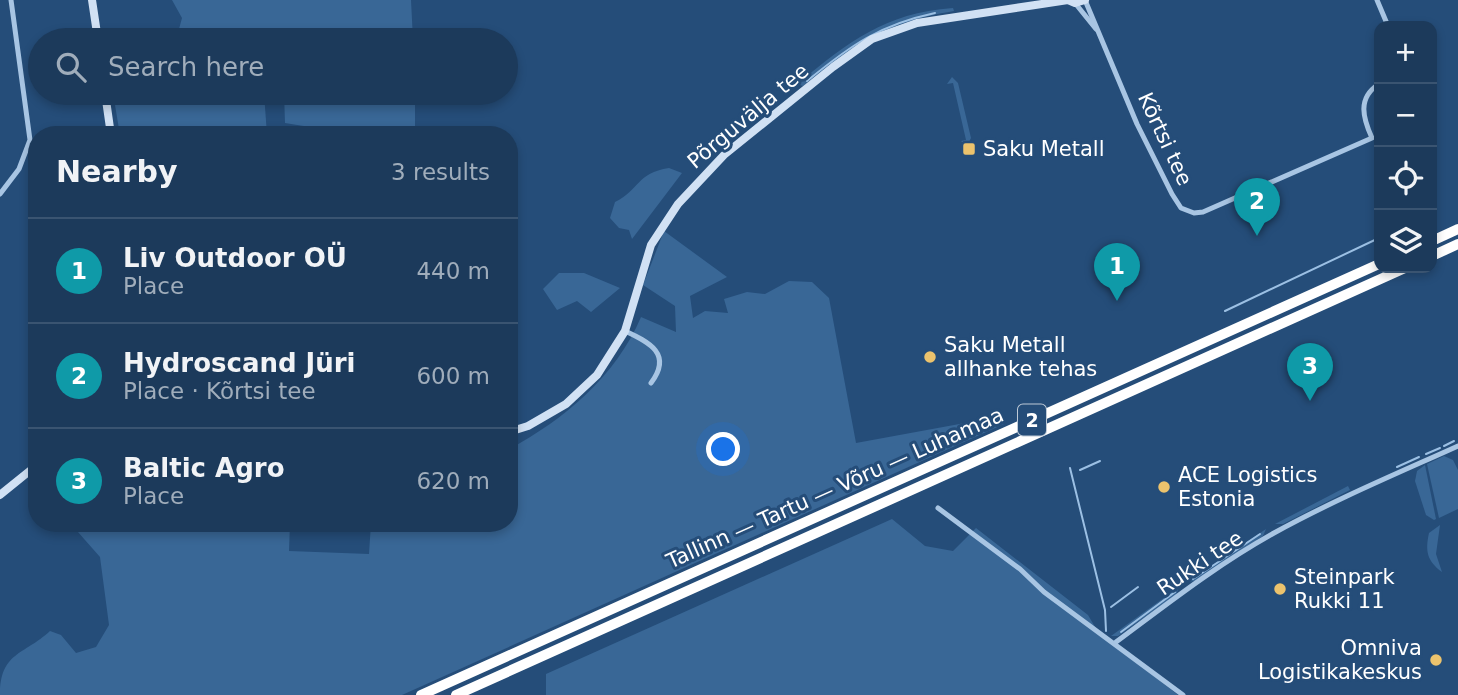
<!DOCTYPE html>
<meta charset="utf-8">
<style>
body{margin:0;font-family:"DejaVu Sans",sans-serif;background:#254161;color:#f1f3f6}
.controls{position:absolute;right:21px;top:21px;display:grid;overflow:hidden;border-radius:14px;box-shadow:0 4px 10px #0003}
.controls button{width:63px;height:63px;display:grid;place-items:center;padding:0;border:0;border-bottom:2px solid #3a5471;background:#1c3a5b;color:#f1f3f6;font:35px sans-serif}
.you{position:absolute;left:724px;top:450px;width:24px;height:24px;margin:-18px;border:5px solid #fff;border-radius:50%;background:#1a73e8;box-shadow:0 0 0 10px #1a73e833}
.badge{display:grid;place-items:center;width:46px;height:46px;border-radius:50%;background:#ecc36d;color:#fff;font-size:23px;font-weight:700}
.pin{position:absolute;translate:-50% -58px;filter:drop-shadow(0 2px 4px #0008)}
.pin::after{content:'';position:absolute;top:37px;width:24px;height:21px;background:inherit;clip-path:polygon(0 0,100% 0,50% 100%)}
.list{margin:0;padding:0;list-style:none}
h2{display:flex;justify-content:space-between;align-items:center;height:91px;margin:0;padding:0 28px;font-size:30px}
h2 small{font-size:23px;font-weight:400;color:#a0adbb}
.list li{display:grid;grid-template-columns:46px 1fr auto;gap:21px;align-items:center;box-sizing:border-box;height:105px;padding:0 28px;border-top:2px solid #3a5471}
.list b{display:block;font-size:26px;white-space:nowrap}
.list p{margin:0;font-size:23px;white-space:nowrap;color:#a0adbb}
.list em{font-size:23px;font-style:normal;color:#a0adbb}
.icon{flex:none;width:38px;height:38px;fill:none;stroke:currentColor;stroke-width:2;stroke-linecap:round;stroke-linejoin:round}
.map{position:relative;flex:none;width:1458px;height:695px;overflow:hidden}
.search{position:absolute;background:#1c3a5b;box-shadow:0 4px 10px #0003;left:28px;top:28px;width:490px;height:77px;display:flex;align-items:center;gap:18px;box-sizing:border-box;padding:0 24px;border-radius:38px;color:#a0adbb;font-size:26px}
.panel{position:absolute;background:#1c3a5b;box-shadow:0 4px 10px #0003;left:28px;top:126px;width:490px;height:406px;border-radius:28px}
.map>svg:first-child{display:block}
.green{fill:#396796}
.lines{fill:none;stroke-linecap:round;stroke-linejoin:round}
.stream{stroke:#9cc0e4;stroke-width:2}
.street{stroke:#a8c5e3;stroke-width:5}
.secondary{stroke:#d1e1f4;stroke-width:8}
.highway{stroke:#fff;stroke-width:10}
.poi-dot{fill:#ecc36d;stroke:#254d79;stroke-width:2.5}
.labels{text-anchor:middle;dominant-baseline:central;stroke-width:6;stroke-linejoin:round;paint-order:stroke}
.shield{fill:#254d79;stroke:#becad7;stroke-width:2}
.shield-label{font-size:19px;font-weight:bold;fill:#fff}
.street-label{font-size:21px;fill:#fff;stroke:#254d79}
.poi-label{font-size:21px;fill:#fff;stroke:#254d79;text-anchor:start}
</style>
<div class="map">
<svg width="1458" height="695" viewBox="0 0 1458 695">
<rect width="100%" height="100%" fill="#254d79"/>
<!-- green -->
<g class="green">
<polygon points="172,0 411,0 413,40 176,40 182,18"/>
<path d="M 953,8 L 954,11 C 883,23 858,43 803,86 L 797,84 C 849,42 884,13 953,8 Z"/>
<polygon points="952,77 958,83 971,138 967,146 961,141 966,140 953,83 947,84"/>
<polygon points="158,93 264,93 267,135 120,135 114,99"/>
<polygon points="284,93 415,93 415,135 322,135 322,129 285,123"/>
<path d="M 669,168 L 682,173 L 632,239 L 629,230 L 619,228 L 610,218 L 615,202 C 640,190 636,173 669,168 Z"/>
<path d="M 664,231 L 727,277 L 690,296 L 693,318 L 705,311 L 728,313 L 724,299 L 747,292 L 765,294 L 789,281 L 812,282 L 829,298 L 856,443 L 1003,416 L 1004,424 L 402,695 L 0,695 C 0,652 24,655 50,631 L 61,635 L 76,653 L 96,647 L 109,625 L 100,557 L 70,523 L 290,523 L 289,551 L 369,554 L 371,523 L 509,523 L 509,449 C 564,420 616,376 641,317 L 676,332 L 675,306 L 643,285 Z"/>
<polygon points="559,273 584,273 620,288 591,312 577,301 557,310 543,289"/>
<polygon points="1444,456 1453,460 1458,470 1458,509 1439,518 1427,464"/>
<polygon points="1425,465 1436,519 1434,520 1426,515 1415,481 1417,471"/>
<polygon points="1348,486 1350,490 1283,524 1275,524"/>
<polygon points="892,519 925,546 953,551 976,528 1088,615 1098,632 1178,695 546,695 546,674"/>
<path d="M 1440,525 L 1436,554 L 1442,572 C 1427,561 1425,551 1429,533 Z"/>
<polygon points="1266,529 1263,536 1195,581 1187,582"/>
<polygon points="1179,587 1176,595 1118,636 1111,636"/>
</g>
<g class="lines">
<!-- stream -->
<g class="stream">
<path d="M 807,81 C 851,45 879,25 935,13"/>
<polyline points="1225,311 1379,238"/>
<polyline points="1444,446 1454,441"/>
<polyline points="1426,454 1440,448"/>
<polyline points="1397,467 1419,457"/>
<polyline points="1070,468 1105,610 1106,631"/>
<polyline points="1080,470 1100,461"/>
<polyline points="1193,579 1260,534"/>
<polyline points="1111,607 1138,587"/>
<polyline points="1121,632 1175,592"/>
</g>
<!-- street -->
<g class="street">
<path d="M 1085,0 L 1137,124 L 1172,194 L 1181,208 L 1194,213 L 1203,212 L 1372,138 C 1363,118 1357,98 1379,84"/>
<polyline points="1377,0 1388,26"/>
<polyline points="1075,3 1096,29"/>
<polyline points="0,194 19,169 30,140 11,0"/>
<path d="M 625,331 C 649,342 673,354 651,383"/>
<polyline points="938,508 1020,569 1044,592 1183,695"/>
<path d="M 1116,642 C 1167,604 1218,564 1274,533 C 1334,500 1396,474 1458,446"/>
</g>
<!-- secondary -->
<g class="secondary">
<polyline points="92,0 98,40"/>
<polyline points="1068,0 1075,3 1085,0"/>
<polyline points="105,93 111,135"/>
<polyline points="509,432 528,426 566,404 597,375 625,331 651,245 678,204 724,155 833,67 872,39 917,23 1068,0"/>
<polyline points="0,495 37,465"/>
</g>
<!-- highway -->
<g class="highway">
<polyline points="1432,241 1458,229"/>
<polyline points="1432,256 1458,244"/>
<polyline points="421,695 1379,264"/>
<polyline points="456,695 1405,268"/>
</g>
</g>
<!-- markers -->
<g class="poi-dot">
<rect x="962" y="142" width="14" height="14" rx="3.5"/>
<circle cx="930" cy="357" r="7"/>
<circle cx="1164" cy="487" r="7"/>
<circle cx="1280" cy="589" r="7"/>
<circle cx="1436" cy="660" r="7"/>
</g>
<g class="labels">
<!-- shield labels -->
<rect class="shield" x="1018" y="404.5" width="28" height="31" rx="5"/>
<g class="shield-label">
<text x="1032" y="420">2</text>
</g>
<!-- street labels -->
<g class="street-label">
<text transform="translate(748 116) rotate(-40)">Põrguvälja tee</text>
<text transform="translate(1165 139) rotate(65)">Kõrtsi tee</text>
<text transform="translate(835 488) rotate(-24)">Tallinn — Tartu — Võru — Luhamaa</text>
<text transform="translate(1200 563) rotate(-34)">Rukki tee</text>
</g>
<!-- poi labels -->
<g class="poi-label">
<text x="983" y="149">Saku Metall</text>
<text x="944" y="345">Saku Metall<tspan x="944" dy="24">allhanke tehas</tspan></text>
<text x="1178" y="475">ACE Logistics<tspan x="1178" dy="24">Estonia</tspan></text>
<text x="1294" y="577">Steinpark<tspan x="1294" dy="24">Rukki 11</tspan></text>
<text x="1422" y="648" text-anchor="end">Omniva<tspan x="1422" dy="24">Logistikakeskus</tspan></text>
</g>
</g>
</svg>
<div class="controls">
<button>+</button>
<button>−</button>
<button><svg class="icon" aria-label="locate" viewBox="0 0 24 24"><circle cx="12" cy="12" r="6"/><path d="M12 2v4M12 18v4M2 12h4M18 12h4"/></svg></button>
<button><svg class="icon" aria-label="layers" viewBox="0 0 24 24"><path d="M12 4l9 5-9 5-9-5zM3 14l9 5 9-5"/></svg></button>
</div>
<div class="you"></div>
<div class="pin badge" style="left:1117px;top:301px;background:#0f9aa8">1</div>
<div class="pin badge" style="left:1257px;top:236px;background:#0f9aa8">2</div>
<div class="pin badge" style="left:1310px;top:401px;background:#0f9aa8">3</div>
<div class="search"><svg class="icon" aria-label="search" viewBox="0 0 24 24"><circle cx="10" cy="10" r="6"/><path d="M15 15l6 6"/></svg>Search here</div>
<section class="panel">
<h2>Nearby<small>3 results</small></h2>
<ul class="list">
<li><span class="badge" style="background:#0f9aa8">1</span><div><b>Liv Outdoor OÜ</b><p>Place</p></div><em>440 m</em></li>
<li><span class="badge" style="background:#0f9aa8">2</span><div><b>Hydroscand Jüri</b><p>Place · Kõrtsi tee</p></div><em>600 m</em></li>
<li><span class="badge" style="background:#0f9aa8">3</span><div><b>Baltic Agro</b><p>Place</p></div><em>620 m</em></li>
</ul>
</section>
</div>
